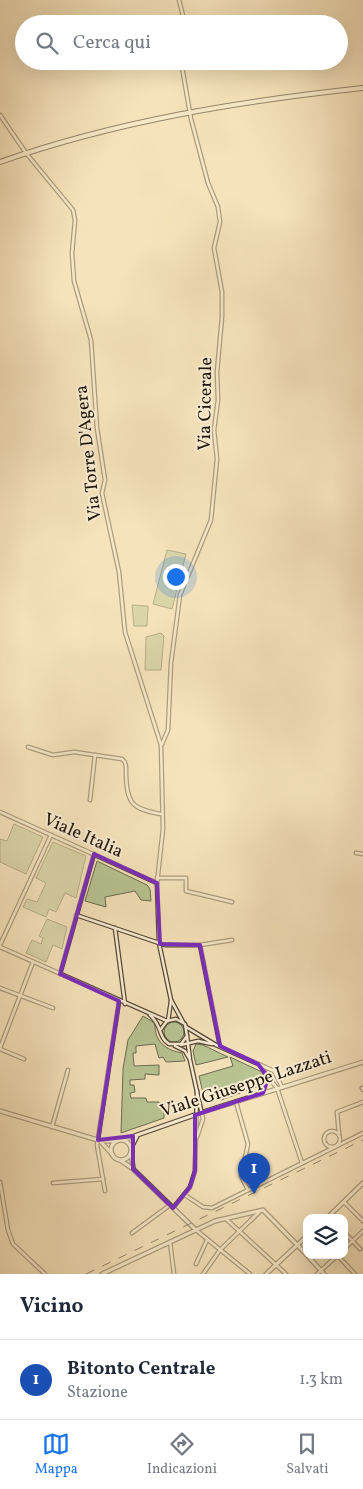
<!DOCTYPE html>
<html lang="it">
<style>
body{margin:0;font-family:Vollkorn,serif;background:#f6f6f7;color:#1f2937}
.controls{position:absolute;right:15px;bottom:15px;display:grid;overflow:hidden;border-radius:10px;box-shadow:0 5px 20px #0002}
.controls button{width:45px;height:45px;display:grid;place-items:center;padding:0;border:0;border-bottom:1px solid #e0e1e3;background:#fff;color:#1f2937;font:25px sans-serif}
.you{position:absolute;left:175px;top:576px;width:18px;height:18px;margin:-12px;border:4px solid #fff;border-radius:50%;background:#1a73e8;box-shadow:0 0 0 8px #1a73e833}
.badge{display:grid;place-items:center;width:32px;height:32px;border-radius:50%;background:#1a73e8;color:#fff;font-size:16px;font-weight:700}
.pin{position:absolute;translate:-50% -41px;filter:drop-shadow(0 1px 2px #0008)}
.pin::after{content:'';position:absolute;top:26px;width:18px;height:15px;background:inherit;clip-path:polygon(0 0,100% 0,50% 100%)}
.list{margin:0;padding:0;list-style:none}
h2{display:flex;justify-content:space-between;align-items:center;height:65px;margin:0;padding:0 20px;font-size:21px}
h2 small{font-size:16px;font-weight:400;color:#747a83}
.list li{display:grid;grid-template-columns:32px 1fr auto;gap:15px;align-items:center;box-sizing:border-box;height:80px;padding:0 20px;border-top:1px solid #e0e1e3}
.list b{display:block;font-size:19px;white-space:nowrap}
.list p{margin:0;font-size:16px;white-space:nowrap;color:#747a83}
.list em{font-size:16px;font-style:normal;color:#747a83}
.icon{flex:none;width:28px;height:28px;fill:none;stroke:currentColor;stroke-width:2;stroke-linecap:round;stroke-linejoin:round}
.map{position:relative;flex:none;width:363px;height:1274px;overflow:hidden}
.search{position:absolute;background:#fff;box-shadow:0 5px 20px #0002;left:15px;right:15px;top:15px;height:55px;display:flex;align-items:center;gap:12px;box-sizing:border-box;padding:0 18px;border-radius:28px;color:#747a83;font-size:19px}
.sheet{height:145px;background:#fff}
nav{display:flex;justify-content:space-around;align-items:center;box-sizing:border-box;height:70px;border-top:1px solid #e0e1e3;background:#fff;font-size:14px;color:#747a83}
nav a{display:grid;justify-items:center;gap:2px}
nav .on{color:#1a73e8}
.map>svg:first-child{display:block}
.green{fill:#b8c493;stroke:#6b6c50}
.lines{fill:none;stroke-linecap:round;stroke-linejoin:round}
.minor-casing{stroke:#544838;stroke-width:5}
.tertiary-casing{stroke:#544838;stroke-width:5.5}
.secondary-casing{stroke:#1e150c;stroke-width:6}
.minor{stroke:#f9edd3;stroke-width:2.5}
.tertiary{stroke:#f9edd3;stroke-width:3}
.secondary{stroke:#f9edd3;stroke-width:4}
.rail{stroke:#1e150c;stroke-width:1;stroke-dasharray:9 9;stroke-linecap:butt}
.marked{fill:none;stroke:#7b2cbf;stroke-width:4;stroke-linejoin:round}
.labels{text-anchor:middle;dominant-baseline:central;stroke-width:4;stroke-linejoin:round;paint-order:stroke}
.street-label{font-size:18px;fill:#1e150c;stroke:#f9edd3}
</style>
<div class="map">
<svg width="363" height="1274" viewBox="0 0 363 1274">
<rect width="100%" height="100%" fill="#f6e3bb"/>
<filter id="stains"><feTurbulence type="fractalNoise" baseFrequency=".004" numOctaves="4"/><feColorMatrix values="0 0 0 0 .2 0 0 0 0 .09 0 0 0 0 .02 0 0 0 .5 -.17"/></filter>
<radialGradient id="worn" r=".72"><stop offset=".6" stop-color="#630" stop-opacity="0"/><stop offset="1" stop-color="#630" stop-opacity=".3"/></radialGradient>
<!-- green -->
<g class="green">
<polygon points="167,550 186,554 172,609 153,604"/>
<polygon points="132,605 148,606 147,626 134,626"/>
<polygon points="161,633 164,636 161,670 145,670 146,637"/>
<polygon points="14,824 43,837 26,874 0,862 0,839 7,841"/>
<polygon points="53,842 86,856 76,898 65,893 56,912 49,909 46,917 23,907 27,899 37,902 46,883 36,878"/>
<polygon points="97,861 147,885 150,889 151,901 141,900 135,891 105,897 106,907 85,901"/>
<polygon points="47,919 67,927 62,949 53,945 46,962 26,953 32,940 41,944 43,938 39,936"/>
<path d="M 143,1016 L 155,1023 C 154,1042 166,1050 182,1053 L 185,1061 L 166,1062 L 163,1057 L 159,1058 L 155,1044 L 136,1046 L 136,1053 L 133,1053 L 134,1066 L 159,1065 L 159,1075 L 145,1074 L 145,1079 L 130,1080 L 130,1085 L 134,1085 L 135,1092 L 130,1093 L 131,1098 L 146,1098 L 147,1102 L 159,1102 L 159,1105 L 164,1105 L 164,1118 L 121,1133 L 123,1069 L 128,1040 Z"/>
<circle cx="174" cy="1032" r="10"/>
<polygon points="196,1044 203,1045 228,1057 196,1065 193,1051"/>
<polygon points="230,1057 262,1072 265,1080 262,1085 221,1100 218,1088 203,1093 199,1076 233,1066"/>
</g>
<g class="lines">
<!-- minor casing -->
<g class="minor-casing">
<g id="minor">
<polyline points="179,0 185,24"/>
<polyline points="0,115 26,153 73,210 75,220 72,253 74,281 91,340 97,428 105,480 102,493 119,572 125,632 161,745 163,829 157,883 159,943 171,1000 183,1022"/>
<polyline points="162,744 168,730 171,663 180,595 211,520 217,459 214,430 218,400 217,372 222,317 222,292 214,248 220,222 218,207 208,183 191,119 181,61"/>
<path d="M 28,747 L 53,755 L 74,752 L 122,759 C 127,763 126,768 126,774 C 127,804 132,809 161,814"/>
<polyline points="90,800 95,755"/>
<polyline points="0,812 157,883"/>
<polyline points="356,853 363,854"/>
<polyline points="157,878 186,878 186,891 232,902"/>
<polyline points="76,915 165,945 200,945 232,940"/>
<polyline points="115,928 125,1004"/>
<polyline points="0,945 51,835"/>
<polyline points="200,945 220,1046"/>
<polyline points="0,947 167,1021"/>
<polyline points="60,974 94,854"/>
<polyline points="0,988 53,1008"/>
<path d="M 150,1015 C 163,1027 158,1037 169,1044 L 181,1044 L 187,1036 L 185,1024 L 176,1019 L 167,1021 L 161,1029"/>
<polyline points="168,1021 171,1001"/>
<polyline points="186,1027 216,1045 274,1071 282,1087"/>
<polyline points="187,1036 190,1060 203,1119 197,1137"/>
<polyline points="181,1045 198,1041 212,1044"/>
<polyline points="175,1046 185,1051 189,1058"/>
<polyline points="0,1048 33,962"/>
<polyline points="0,1049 24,1059"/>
<polyline points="260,1065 268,1077 263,1093"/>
<polyline points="268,1077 277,1088 302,1163"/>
<polyline points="362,1088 363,1090"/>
<polyline points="236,1102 248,1144 241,1176 248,1190"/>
<polyline points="52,1127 68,1070"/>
<circle cx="332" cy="1139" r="8"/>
<polyline points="339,1134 337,1112 363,1102"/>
<polyline points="0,1182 8,1230 13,1244 45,1274"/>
<polyline points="53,1183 103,1179"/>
<polyline points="105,1191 97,1145 119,1001"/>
<polyline points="185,1195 203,1207 212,1208 363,1133"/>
<polyline points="344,1202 363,1221"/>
<polyline points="173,1208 190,1187 195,1171 197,1091"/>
<polyline points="226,1219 286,1274"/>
<polyline points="196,1230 250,1274"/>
<polyline points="344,1232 360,1249"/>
<polyline points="132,1233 170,1205"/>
<polyline points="170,1242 174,1274"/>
<polyline points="344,1249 363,1231"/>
<polyline points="337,1255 355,1274"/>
<polyline points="196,1264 207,1240"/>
<polyline points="203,1274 220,1250 251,1220"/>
<polyline points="317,1274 338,1255"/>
</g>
</g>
<!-- tertiary casing -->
<g class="tertiary-casing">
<g id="tertiary">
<polyline points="0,1111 101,1141 117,1141"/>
<polyline points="123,1140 203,1112 363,1062"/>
<circle cx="121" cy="1150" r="10"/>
<polyline points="101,1142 112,1154"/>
<polyline points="131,1148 137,1136"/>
<polyline points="131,1152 133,1168"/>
<polyline points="120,1160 133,1169 196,1230"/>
<polyline points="327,1218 363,1183"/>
<polyline points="251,1220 259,1212"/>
<polyline points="307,1255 324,1274"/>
<polyline points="102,1274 215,1221 263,1210 307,1255"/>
<polyline points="266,1274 307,1236"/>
</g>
</g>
<!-- secondary casing -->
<g class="secondary-casing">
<path id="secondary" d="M 0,162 C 117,121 240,101 363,88"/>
</g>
<!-- minor -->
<use href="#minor" class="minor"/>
<!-- tertiary -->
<use href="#tertiary" class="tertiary"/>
<!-- secondary -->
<use href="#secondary" class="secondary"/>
<!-- rail -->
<polyline class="rail" points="86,1274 363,1140"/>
</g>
<!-- marked area -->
<path d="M0 0H363V1274H0ZM 94,854 L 157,883 L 160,944 L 200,945 L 220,1046 L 258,1064 L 268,1077 L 263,1093 L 195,1115 L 195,1171 L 190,1187 L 173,1208 L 133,1169 L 133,1136 L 98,1140 L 119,1001 L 60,974 Z" fill="#f6e3bb" fill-opacity=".55" fill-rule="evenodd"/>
<path class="marked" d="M 94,854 L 157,883 L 160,944 L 200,945 L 220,1046 L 258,1064 L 268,1077 L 263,1093 L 195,1115 L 195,1171 L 190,1187 L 173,1208 L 133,1169 L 133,1136 L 98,1140 L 119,1001 L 60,974 Z"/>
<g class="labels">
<!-- street labels -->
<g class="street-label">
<text transform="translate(206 404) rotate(-89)">Via Cicerale</text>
<text transform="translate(89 453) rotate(-96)">Via Torre D'Agera</text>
<text transform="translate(83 836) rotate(24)">Viale Italia</text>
<text transform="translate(246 1085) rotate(-18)">Viale Giuseppe Lazzati</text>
</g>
</g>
<rect width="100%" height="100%" filter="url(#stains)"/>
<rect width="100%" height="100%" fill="url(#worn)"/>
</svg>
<div class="controls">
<button><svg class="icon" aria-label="layers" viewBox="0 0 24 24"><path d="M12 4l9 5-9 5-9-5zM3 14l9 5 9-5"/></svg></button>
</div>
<div class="you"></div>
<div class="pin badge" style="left:254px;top:1194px;background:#1a4fb4">1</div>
<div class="search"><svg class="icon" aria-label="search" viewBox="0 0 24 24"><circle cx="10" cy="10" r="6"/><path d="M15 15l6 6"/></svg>Cerca qui</div>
</div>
<section class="sheet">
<h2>Vicino<small></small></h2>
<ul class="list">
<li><span class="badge" style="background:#1a4fb4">1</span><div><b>Bitonto Centrale</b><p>Stazione</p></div><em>1.3 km</em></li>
</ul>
</section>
<nav>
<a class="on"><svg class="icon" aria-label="map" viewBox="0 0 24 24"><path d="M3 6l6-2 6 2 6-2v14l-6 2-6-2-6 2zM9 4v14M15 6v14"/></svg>Mappa</a>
<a><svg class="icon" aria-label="directions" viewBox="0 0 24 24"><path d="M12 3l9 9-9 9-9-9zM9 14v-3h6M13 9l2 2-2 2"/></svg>Indicazioni</a>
<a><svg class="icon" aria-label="saved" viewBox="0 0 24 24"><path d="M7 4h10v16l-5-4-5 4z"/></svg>Salvati</a>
</nav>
